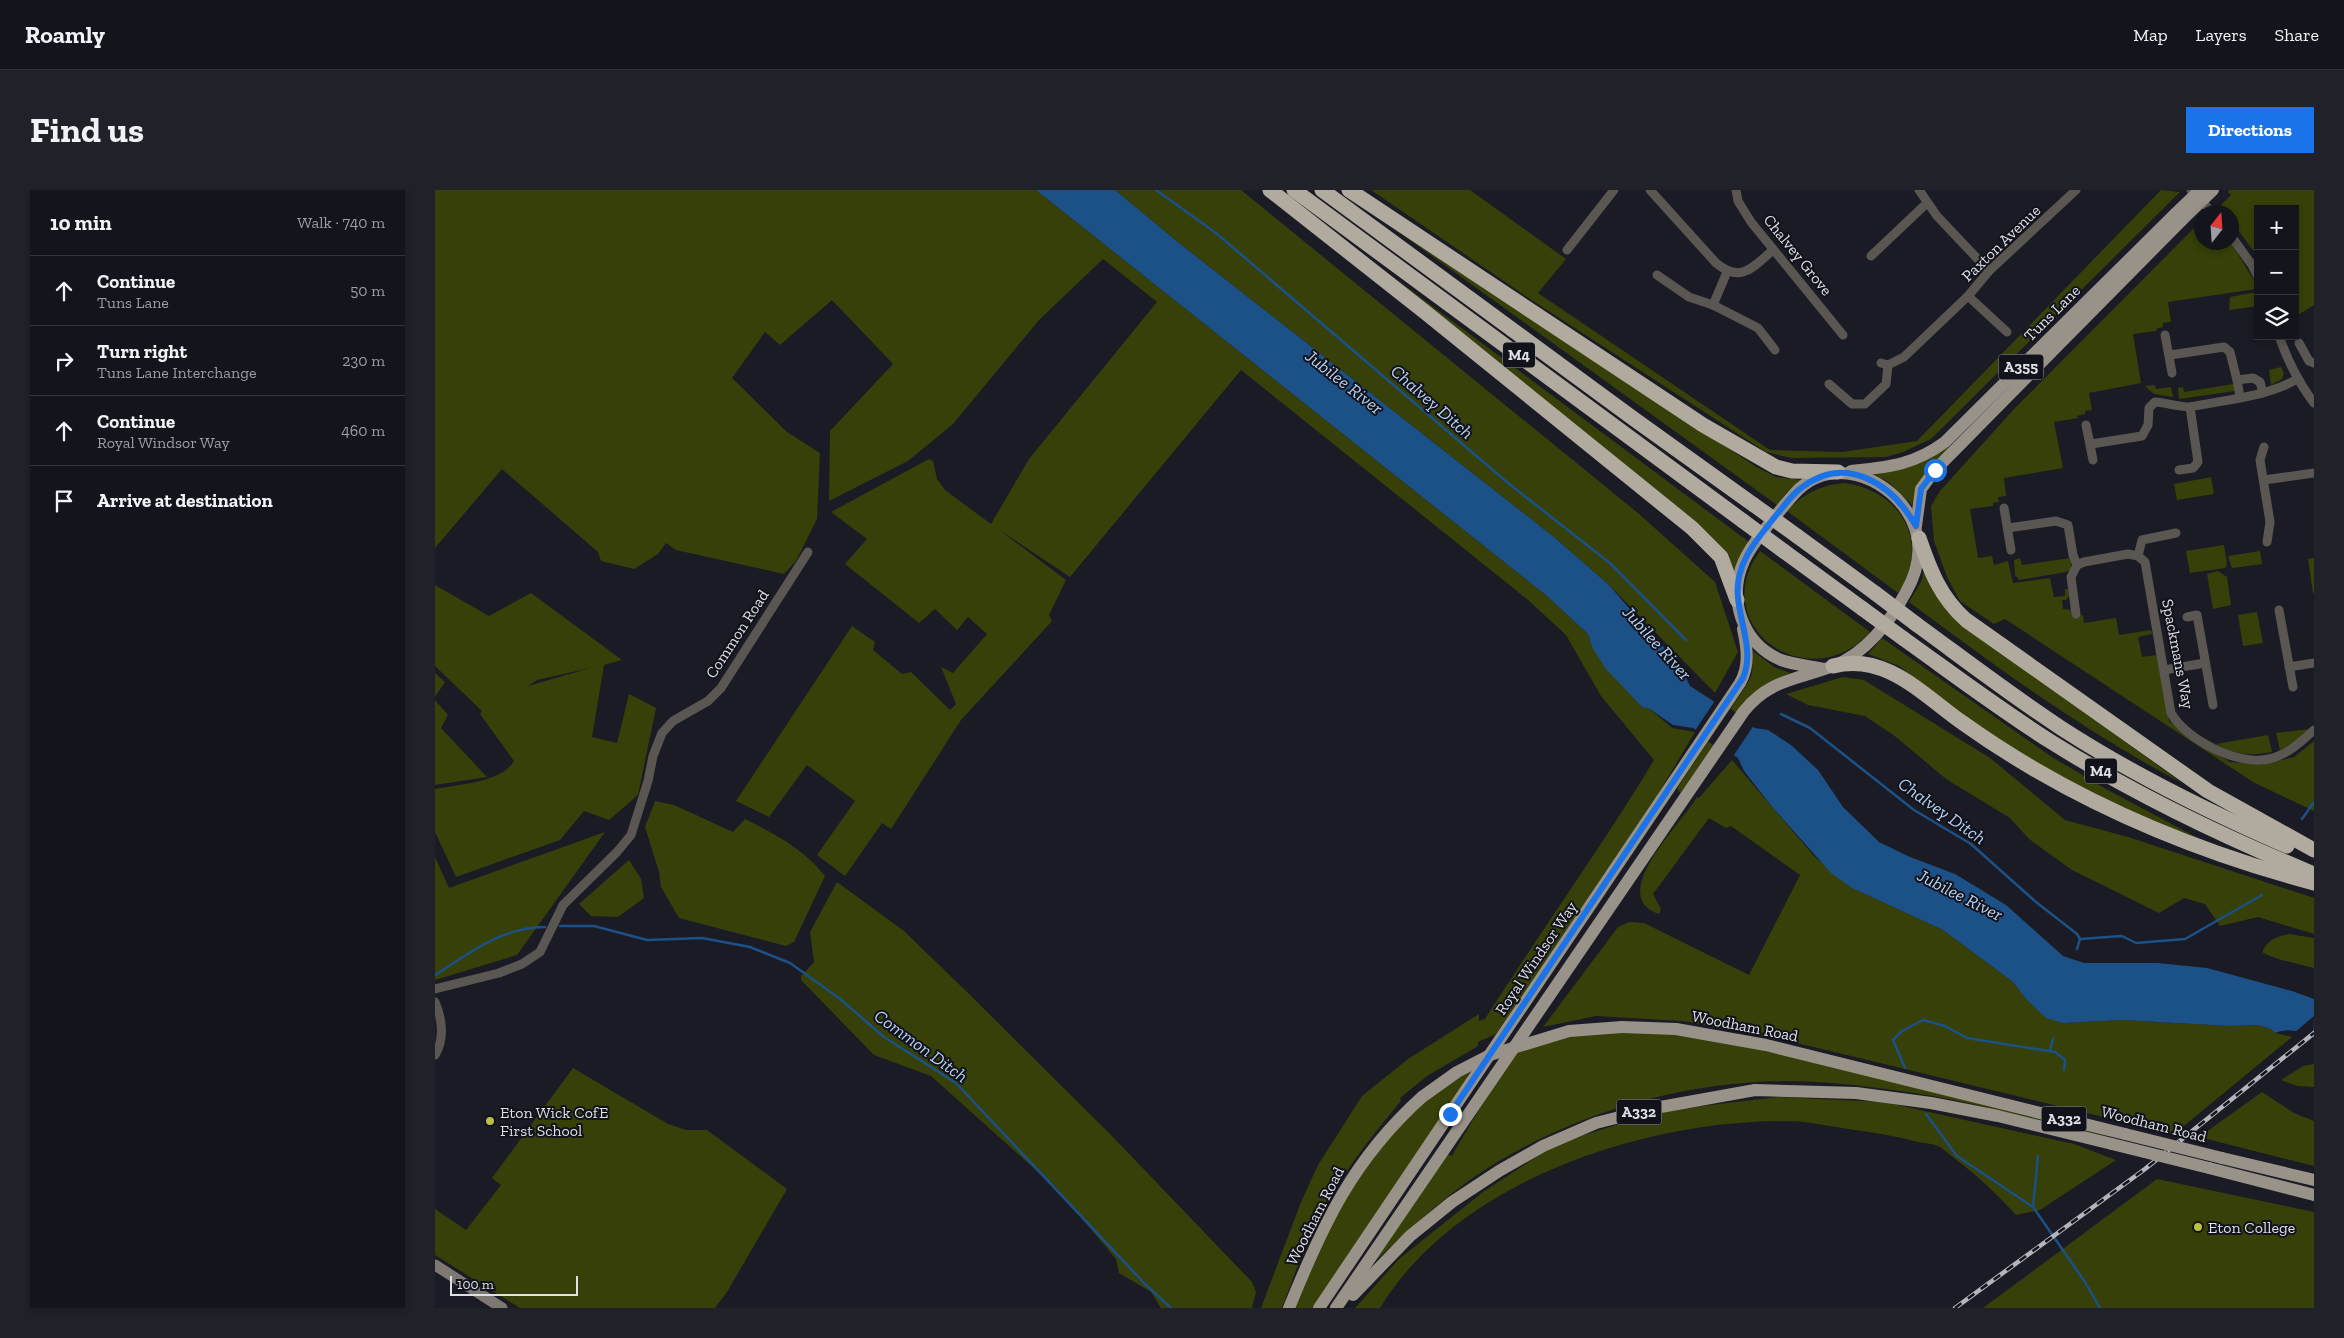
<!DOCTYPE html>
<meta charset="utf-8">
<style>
body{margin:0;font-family:"Zilla Slab",serif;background:#212129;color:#f1f3f6}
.controls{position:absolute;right:15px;top:15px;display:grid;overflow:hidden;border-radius:0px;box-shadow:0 2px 8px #0003}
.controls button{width:45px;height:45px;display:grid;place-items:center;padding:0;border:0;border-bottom:1px solid #33333b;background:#14141c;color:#f1f3f6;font:25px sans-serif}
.compass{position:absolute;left:1759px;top:15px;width:45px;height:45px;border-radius:50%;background:#14141c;box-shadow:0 2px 8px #0003;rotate:17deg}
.scale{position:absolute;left:15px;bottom:12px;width:128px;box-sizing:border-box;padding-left:5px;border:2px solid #dfdfe6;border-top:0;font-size:14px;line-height:18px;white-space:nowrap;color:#dfdfe6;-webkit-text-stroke:4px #12121b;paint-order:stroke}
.stop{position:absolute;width:15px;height:15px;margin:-11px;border:4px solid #1a73e8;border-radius:50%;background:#fff}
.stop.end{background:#1a73e8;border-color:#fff;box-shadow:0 1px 5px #0008}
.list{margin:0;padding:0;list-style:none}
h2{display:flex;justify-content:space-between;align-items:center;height:65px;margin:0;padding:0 20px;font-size:21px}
h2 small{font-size:16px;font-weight:400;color:#9d9ea3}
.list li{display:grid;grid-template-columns:32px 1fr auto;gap:15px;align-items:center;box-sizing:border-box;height:70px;padding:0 20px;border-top:1px solid #33333b}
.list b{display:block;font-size:19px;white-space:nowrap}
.list p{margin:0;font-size:16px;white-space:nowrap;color:#9d9ea3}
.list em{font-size:16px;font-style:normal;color:#9d9ea3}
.icon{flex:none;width:28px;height:28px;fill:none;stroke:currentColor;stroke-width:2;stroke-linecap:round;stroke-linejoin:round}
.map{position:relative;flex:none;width:1879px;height:1118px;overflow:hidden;border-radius:0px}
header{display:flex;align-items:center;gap:30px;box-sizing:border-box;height:70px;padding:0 25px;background:#14141c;border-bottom:1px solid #33333b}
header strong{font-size:24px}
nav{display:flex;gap:28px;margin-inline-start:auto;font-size:18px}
.intro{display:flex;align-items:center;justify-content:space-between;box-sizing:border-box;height:120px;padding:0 30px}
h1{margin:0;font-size:35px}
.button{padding:12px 22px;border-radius:0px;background:#1a73e8;color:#fff;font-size:18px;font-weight:700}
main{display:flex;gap:30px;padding:0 30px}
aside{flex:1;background:#14141c;border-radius:0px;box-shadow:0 2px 8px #0003}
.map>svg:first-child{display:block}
.green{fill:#364008;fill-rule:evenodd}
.water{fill:#1c5188}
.pier{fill:#1b1b25}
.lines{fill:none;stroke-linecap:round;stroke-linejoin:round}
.stream{stroke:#1c5188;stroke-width:2.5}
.minor{stroke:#5a5752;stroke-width:9}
.secondary{stroke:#7d7871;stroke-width:11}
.primary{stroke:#989288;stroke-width:12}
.motorway{stroke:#b1aa9e;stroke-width:15}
.rail-casing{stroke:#b4b4bc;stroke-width:4.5}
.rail{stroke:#12121b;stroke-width:2.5;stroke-dasharray:8;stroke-linecap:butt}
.primary-bridge{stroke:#989288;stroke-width:12}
.motorway-bridge{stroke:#b1aa9e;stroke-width:15}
.route{stroke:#1a73e8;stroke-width:6}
.poi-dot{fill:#bbc044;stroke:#12121b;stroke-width:2}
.labels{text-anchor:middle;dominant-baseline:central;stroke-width:4;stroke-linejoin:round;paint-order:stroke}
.shield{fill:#12121b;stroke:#a2a2a9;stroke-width:1}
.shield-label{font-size:15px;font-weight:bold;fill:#dfdfe6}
.street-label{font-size:16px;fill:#dfdfe6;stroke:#12121b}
.poi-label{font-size:16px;fill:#dfdfe6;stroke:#12121b;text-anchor:start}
.water-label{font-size:18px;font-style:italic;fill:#b6d2f3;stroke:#12121b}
</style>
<header>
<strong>Roamly</strong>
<nav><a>Map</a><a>Layers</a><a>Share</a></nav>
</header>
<div class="intro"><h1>Find us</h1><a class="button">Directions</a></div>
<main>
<aside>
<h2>10 min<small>Walk · 740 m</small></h2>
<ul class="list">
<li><svg class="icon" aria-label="ahead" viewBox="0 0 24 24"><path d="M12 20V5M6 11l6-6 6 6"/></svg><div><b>Continue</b><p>Tuns Lane</p></div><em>50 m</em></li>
<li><svg class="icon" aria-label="right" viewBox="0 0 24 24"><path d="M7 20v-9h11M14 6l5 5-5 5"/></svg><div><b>Turn right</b><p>Tuns Lane Interchange</p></div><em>230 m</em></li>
<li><svg class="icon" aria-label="ahead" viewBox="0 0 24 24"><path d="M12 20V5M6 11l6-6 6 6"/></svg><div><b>Continue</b><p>Royal Windsor Way</p></div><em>460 m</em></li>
<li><svg class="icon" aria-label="arrive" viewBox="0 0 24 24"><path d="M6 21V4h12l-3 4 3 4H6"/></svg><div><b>Arrive at destination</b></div></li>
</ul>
</aside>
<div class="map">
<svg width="1879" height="1118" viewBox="0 0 1879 1118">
<rect width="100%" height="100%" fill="#1b1b25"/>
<!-- green -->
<g class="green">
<path d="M 0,0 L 601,0 L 1112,406 L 1153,444 L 1157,457 L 1207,517 L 1215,519 L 1237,538 L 1260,542 L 1222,606 L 1061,844 L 1043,852 L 1043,856 L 992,886 L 965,908 L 966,911 C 934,949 905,986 883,1030 C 868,1058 858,1089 847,1118 L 826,1118 L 866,1012 L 883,975 L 927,906 L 973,869 L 1044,824 L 1044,831 L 1050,829 C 1105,742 1166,658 1219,570 L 1166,506 L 1131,445 L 1092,409 L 806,180 L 635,387 L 563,339 L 631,390 L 614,425 L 617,431 L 526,530 L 456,639 L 447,633 L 410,686 L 382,665 L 420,611 L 372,575 L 334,627 L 301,611 L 417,436 L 440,452 L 438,460 L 467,484 L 476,482 L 515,520 L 521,514 L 506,477 L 518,483 L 552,444 L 533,427 L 522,440 L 500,419 L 484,433 L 410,374 L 432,349 L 396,322 L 494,269 L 498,271 L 502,289 L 510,300 L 556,334 L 594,269 L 722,112 L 668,69 L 604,130 L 518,234 L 473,271 L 394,311 L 395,241 L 458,174 L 397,110 L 345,155 L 330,142 L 297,188 L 352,242 L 385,263 L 382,329 L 361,371 L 349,384 L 241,360 L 231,353 L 223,364 L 199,379 L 166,371 L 163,362 L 67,279 L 0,358 Z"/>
<polygon points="680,0 806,0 1203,323 1280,392 1303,462 1280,503 1174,395 1119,347 744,53"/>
<polygon points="936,0 1035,0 1131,69 1103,103 1335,260 1407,262 1482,251 1726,0 1745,2 1496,249 1468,262 1451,267 1356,268 1331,262 1095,109"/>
<polygon points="1794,0 1879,0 1879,115 1860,127 1860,19 1823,19 1823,67 1797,32 1796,22 1789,22 1784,17 1796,5 1793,2"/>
<polygon points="1766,31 1766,52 1796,53 1820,92 1821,99 1733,112 1736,132 1728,133 1728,137 1721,139 1722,141 1698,144 1706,193 1654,203 1657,220 1650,221 1650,224 1642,226 1643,228 1619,232 1628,278 1569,288 1571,306 1563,307 1564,312 1558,313 1558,316 1535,319 1543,368 1557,366 1559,375 1573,371 1578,393 1615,388 1619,407 1630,406 1630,399 1633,399 1634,406 1631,410 1627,410 1628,419 1636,420 1637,426 1648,425 1649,433 1681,428 1684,445 1716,440 1717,444 1703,447 1707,467 1721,465 1720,458 1723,458 1734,531 1760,551 1795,572 1827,575 1859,567 1879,551 1879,621 1818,592 1570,429 1559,434 1525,411 1512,387 1499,351 1496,316 1505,301 1580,218"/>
<polygon points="950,32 1320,276 1341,287 1367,290 1352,302 1342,315"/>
<polygon points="938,72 1314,352 1298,381"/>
<polygon points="1821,102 1823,116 1794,120 1795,107"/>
<polygon points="1846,177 1849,183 1847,189 1836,195 1834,180"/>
<polygon points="1798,194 1800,194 1800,201 1744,209 1743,198 1748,197 1749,202"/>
<polygon points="1720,195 1721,199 1736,197 1738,207 1719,204 1710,196"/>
<polygon points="1511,255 1514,260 1483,293 1477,315 1455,293 1440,285"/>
<polygon points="1776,287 1779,304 1742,310 1739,294"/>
<path d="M 1410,293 C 1467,301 1496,354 1463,403 L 1352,321 C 1369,303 1386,295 1410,293 Z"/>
<polygon points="1789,355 1792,375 1790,378 1755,383 1751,361"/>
<path d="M 1325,361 L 1435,442 C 1374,510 1270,436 1325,361 Z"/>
<polygon points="1825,361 1827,374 1798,378 1796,376 1793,366"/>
<polygon points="1585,368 1587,375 1636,368 1636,379 1631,382 1584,390 1580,385 1579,370"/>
<polygon points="1879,368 1879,403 1878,403 1873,369"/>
<path d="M 1489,380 L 1528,434 L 1747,593 C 1648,541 1563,478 1474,412 L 1486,392 Z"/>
<polygon points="1783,381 1792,387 1796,415 1778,419 1772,384"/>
<path d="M 0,395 L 54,426 L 96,403 L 187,470 L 169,475 L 157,547 L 182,553 L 194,504 L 221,518 L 203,605 L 174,630 L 149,621 L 125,650 L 21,687 L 0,642 L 0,599 C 24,594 66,593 79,571 L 45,524 L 47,521 L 0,476 ZM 155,478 L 93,496 L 102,490 Z"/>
<polygon points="1822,422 1828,453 1808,456 1803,425"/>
<polygon points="1447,448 1617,567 1671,599 1763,648 1763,650 1634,594 1533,529 1464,476 1433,464"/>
<polygon points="1318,461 1339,477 1355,483 1344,488 1245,603 1242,598 1313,493 1317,484"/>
<polygon points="0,483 10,492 0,507"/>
<polygon points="1408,487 1429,490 1555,568 1630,630 1693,647 1879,708 1879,744 1823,727 1785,736 1770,714 1749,708 1724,723 1637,680 1594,649 1575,628 1511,589 1461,547 1430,526 1373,515 1351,504"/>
<polygon points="0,510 13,525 6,538 52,587 0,595"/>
<polygon points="1875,539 1862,551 1845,560 1841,543"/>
<path d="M 1833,545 L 1837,562 C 1816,566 1799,565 1781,554 Z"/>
<path d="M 1297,570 L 1379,666 L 1417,698 L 1508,740 L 1578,792 L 1591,809 L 1628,833 L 1688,830 L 1794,836 L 1823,835 L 1836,839 L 1840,843 L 1857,847 L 1739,944 L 1362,853 L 1248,831 L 1161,826 L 1108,837 L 1183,737 L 1194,732 L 1209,733 L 1314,785 L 1365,685 L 1296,636 L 1291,638 L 1274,628 L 1218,704 L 1226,719 L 1224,724 C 1170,706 1248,632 1262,607 L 1264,608 Z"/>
<path d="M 220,611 L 239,615 L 298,642 L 310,629 C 340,644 369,659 390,686 L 359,752 L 351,756 L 244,728 L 226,697 L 224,682 L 210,637 Z"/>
<polygon points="170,642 82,765 0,790 0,667 14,698"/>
<polygon points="194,670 206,689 209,708 183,727 156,726 144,714"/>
<polygon points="402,692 469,741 530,800 676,945 817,1092 821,1102 817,1118 726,1118 716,1102 684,1083 681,1069 623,1000 496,886 439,865 366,790 366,786 379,772 375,742"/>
<path d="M 1854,744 L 1879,748 L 1879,778 L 1843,769 L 1828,763 L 1828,760 C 1835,748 1842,747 1854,744 Z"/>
<path d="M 1169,840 L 1243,843 L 1297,851 L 1674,943 L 1672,946 C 1601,930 1530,909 1458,900 C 1423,895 1386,891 1351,891 C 1242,892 1129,926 1039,987 C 1002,1013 969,1044 936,1075 L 1013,964 L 1017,966 C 1027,949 1075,865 1086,859 C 1108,848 1145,843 1169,840 Z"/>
<polygon points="1879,874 1879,897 1862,896 1846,890 1868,876"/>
<polygon points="138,878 233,934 251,940 272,940 352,999 292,1102 280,1118 85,1118 0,1065 0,1019 31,1040 66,995 57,988"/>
<polygon points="1037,878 1022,906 878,1118 859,1118 899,1023 966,928"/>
<polygon points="1827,902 1859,923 1879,931 1879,976 1764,947"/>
<path d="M 1343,907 L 1449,912 L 1639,954 L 1681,970 L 1605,1020 L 1581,1025 C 1562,1004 1546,989 1523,971 C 1517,967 1511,961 1505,957 C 1499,954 1490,953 1483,952 C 1460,946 1437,942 1413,939 C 1393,936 1372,931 1352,931 C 1210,930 1023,990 945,1118 L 920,1118 L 964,1069 L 1048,1002 L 1121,954 L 1225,921 Z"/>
<polygon points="1722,989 1879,1022 1879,1118 1548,1118"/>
</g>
<!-- water -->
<path class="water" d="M 601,0 L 680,0 L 744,53 L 1119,347 L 1174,395 L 1224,453 L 1241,468 L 1255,496 L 1320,538 L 1333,540 L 1356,555 L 1383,580 L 1408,617 L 1444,652 L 1475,667 L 1520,684 L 1571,715 L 1628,766 L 1649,773 L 1722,773 L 1772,778 L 1857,801 L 1879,809 L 1879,847 C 1865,842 1854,837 1840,843 L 1836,839 L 1823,835 L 1794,836 L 1688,830 L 1628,833 L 1611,828 L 1591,809 L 1578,792 L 1508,740 L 1417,698 L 1396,683 L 1338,618 L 1309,581 L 1303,568 L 1258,538 L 1238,535 L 1215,519 L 1207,517 L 1171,479 L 1157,457 L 1153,444 L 1112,406 Z"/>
<!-- pier -->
<g class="pier">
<polygon points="1281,509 1319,535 1297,568 1259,542"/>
<polygon points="1879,826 1878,849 1859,843"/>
</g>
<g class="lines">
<!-- stream -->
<g class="stream">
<polyline points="721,0 781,43 1073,293 1176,374 1251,450"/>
<polyline points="1346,524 1375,538 1479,620 1536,654 1601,712 1642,744 1645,749"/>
<polyline points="1867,629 1879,612"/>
<polyline points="125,736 159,736 212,750 267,748 315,757 355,773 404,808 449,847 521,893 709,1093 736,1118"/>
<polyline points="1645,749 1687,746 1701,753 1750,749 1827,705"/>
<polyline points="1642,759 1645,749"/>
<path d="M 0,785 C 35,763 67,737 110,737"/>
<polyline points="1615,860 1618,849"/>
<polyline points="1470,878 1458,850 1467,841 1488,830 1510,836 1532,848 1620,862 1630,870 1629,880"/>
<polyline points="1491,924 1522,966 1598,1017 1650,1092 1665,1118"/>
<polyline points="1598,1017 1603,966"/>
</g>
<!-- minor -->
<g class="minor">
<path d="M 1215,0 L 1281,73 C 1306,94 1318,77 1338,60"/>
<polyline points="1301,0 1303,11 1316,32 1408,145"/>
<polyline points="1484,0 1502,26 1554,81"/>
<polyline points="1756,0 1777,22"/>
<polyline points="1796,46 1817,75 1823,87"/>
<polyline points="1132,60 1179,0"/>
<polyline points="1436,66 1492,13"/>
<polyline points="1222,85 1254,107 1278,115 1323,138 1340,160"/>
<polyline points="1533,106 1572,142"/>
<polyline points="1278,115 1292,82"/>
<polyline points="1730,145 1737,183"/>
<path d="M 1844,146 C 1853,172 1863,192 1879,213"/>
<polyline points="1864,153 1874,171 1879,173"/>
<polyline points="1735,165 1789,157 1795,162 1802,190"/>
<polyline points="1446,173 1453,175 1469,167 1533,106 1554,81 1641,0"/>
<polyline points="1394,194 1417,214 1430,214 1451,194 1453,175"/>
<polyline points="1805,207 1802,190 1818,188 1825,192 1828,203"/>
<polyline points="1651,235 1658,270"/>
<path d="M 1656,254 L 1707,246 L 1713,235 L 1714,218 L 1720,212 C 1733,213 1744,217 1755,217 C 1788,210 1833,207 1862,189"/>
<polyline points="1829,257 1825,270 1835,332 1832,352"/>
<polyline points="1744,280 1758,278 1763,272 1755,217"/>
<polyline points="1829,290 1879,283"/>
<polyline points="1569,318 1576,360"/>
<polyline points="1573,338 1621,331 1633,335 1638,365 1642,375"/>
<polyline points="1703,366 1707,350 1741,343"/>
<polyline points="1844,420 1858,497"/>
<path d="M 1641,424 L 1636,387 L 1642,375 L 1649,372 L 1693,364 L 1703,366 L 1710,372 L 1736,523 C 1751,550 1803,576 1834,569 C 1852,565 1866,552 1879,540"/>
<polyline points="1752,427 1762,425 1778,515"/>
<polyline points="1854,477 1879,473"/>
<polyline points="1729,480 1770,473"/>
<polyline points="0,799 64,783 87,774 105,762 128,715 182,662 196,645 213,591 218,566 227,543 238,531 273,511 286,498 373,362"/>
<path d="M 0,812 C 7,828 10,849 0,865"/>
</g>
<!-- secondary -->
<polyline class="secondary" points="0,1075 67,1118"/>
<!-- primary -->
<g class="primary">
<path d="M 1416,281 C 1453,277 1479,275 1510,252 L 1740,24"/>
<polyline points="1481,336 1486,299 1500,280 1746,31"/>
<polyline points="1187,837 1241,839 1331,855 1690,944"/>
<polyline points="1787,968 1879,990"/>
<polyline points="1774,978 1879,1005"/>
<polyline points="918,1105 975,1046 1017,1012 1064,981 1108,956 1161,933 1220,918 1320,900 1421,903 1496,913 1563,926 1677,954"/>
<path d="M 854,1118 C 888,1034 918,969 987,907"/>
<path d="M 884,1118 L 1305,493 C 1315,475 1312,458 1308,439"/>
<path d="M 901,1118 L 1309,521 C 1335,489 1362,490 1398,476 C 1430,464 1455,432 1471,402 C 1486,376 1489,346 1471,320 C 1448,286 1398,268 1364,299 C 1353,310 1344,322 1334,334 C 1325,346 1315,357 1309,371 C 1292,408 1307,454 1346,470 C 1360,475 1376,476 1390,479"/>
</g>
<!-- motorway -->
<g class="motorway">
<polyline points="835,0 990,122 1257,338 1286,367 1302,410"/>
<polyline points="859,0 1308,331"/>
<polyline points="887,0 1199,229 1319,315"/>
<polyline points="914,0 1268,235 1341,277 1357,281 1403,282"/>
<polyline points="1362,346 1440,403"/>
<path d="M 1484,348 C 1495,380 1505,407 1531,430 L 1773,601 L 1879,660"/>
<polyline points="1350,362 1428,419"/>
<path d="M 1481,434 C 1529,469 1576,505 1626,538 C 1697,584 1774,622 1852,656"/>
<path d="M 1469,449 C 1518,484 1567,521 1618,553 C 1701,605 1789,647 1879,684"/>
<path d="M 1398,476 C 1451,462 1489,506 1528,533 C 1633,608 1755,660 1879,693"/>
</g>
<!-- rail casing -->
<g class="rail-casing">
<polyline id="rail" points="1520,1118 1710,979 1879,843"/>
</g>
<!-- rail -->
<use href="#rail" class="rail"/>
<!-- primary-bridge -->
<g class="primary-bridge">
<polyline points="1740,24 1765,0"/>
<polyline points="1746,31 1778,0"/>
<polyline points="987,907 1022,882 1055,865 1134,841 1187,837"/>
<polyline points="1690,944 1787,968"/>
<polyline points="1677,954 1774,978"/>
</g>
<!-- motorway-bridge -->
<g class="motorway-bridge">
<polyline points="1319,315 1362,346"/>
<polyline points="1308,331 1350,362"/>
<polyline points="1440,403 1481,434"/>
<polyline points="1428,419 1469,449"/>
</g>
</g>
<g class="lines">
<!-- route -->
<path class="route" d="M 1015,924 L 1308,488 C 1323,453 1293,416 1306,380 C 1312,360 1326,345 1338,329 C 1347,319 1355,306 1366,298 C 1411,263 1457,294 1481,336 L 1486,299 L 1500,280"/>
</g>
<!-- markers -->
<g class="poi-dot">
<circle cx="55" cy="931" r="5"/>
<circle cx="1763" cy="1037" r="5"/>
</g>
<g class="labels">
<!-- shield labels -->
<g class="shield">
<rect x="1068" y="152.5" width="32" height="25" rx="4"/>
<rect x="1563.5" y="164.5" width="45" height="25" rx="4"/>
<rect x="1650" y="568.5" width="32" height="25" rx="4"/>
<rect x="1181.5" y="909.5" width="45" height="25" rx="4"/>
<rect x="1606.5" y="916.5" width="45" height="25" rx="4"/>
</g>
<g class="shield-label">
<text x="1084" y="165">M4</text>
<text x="1586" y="177">A355</text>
<text x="1666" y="581">M4</text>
<text x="1204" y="922">A332</text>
<text x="1629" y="929">A332</text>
</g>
<!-- street labels -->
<g class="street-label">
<text transform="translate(1566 53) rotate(-44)">Paxton Avenue</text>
<text transform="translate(1363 65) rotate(51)">Chalvey Grove</text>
<text transform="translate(1617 123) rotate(-45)">Tuns Lane</text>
<text transform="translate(302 444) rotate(-57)">Common Road</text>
<text transform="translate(1743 464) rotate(79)">Spackmans Way</text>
<text transform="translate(1101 768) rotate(-56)">Royal Windsor Way</text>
<text transform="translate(1310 836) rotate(11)">Woodham Road</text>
<text transform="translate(1719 934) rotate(14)">Woodham Road</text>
<text transform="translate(880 1026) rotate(-63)">Woodham Road</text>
</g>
<!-- poi labels -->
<g class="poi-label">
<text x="65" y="922">Eton Wick CofE<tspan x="65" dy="18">First School</tspan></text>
<text x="1773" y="1037">Eton College</text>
</g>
<!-- water labels -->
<g class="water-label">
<text transform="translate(909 192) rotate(38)">Jubilee River</text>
<text transform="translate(997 212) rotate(41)">Chalvey Ditch</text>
<text transform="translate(1222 453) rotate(48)">Jubilee River</text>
<text transform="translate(1507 621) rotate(35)">Chalvey Ditch</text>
<text transform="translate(1525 705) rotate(27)">Jubilee River</text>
<text transform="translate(486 856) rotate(36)">Common Ditch</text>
</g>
</g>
</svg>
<div class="controls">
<button>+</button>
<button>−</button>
<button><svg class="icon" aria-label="layers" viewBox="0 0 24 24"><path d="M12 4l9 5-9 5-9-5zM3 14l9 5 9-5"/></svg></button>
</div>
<svg class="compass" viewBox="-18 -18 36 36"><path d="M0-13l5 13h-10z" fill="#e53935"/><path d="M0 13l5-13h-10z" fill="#9d9ea3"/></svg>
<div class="scale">100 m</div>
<div class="stop" style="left:1500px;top:280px"></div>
<div class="stop end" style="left:1015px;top:924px"></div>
</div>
</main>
